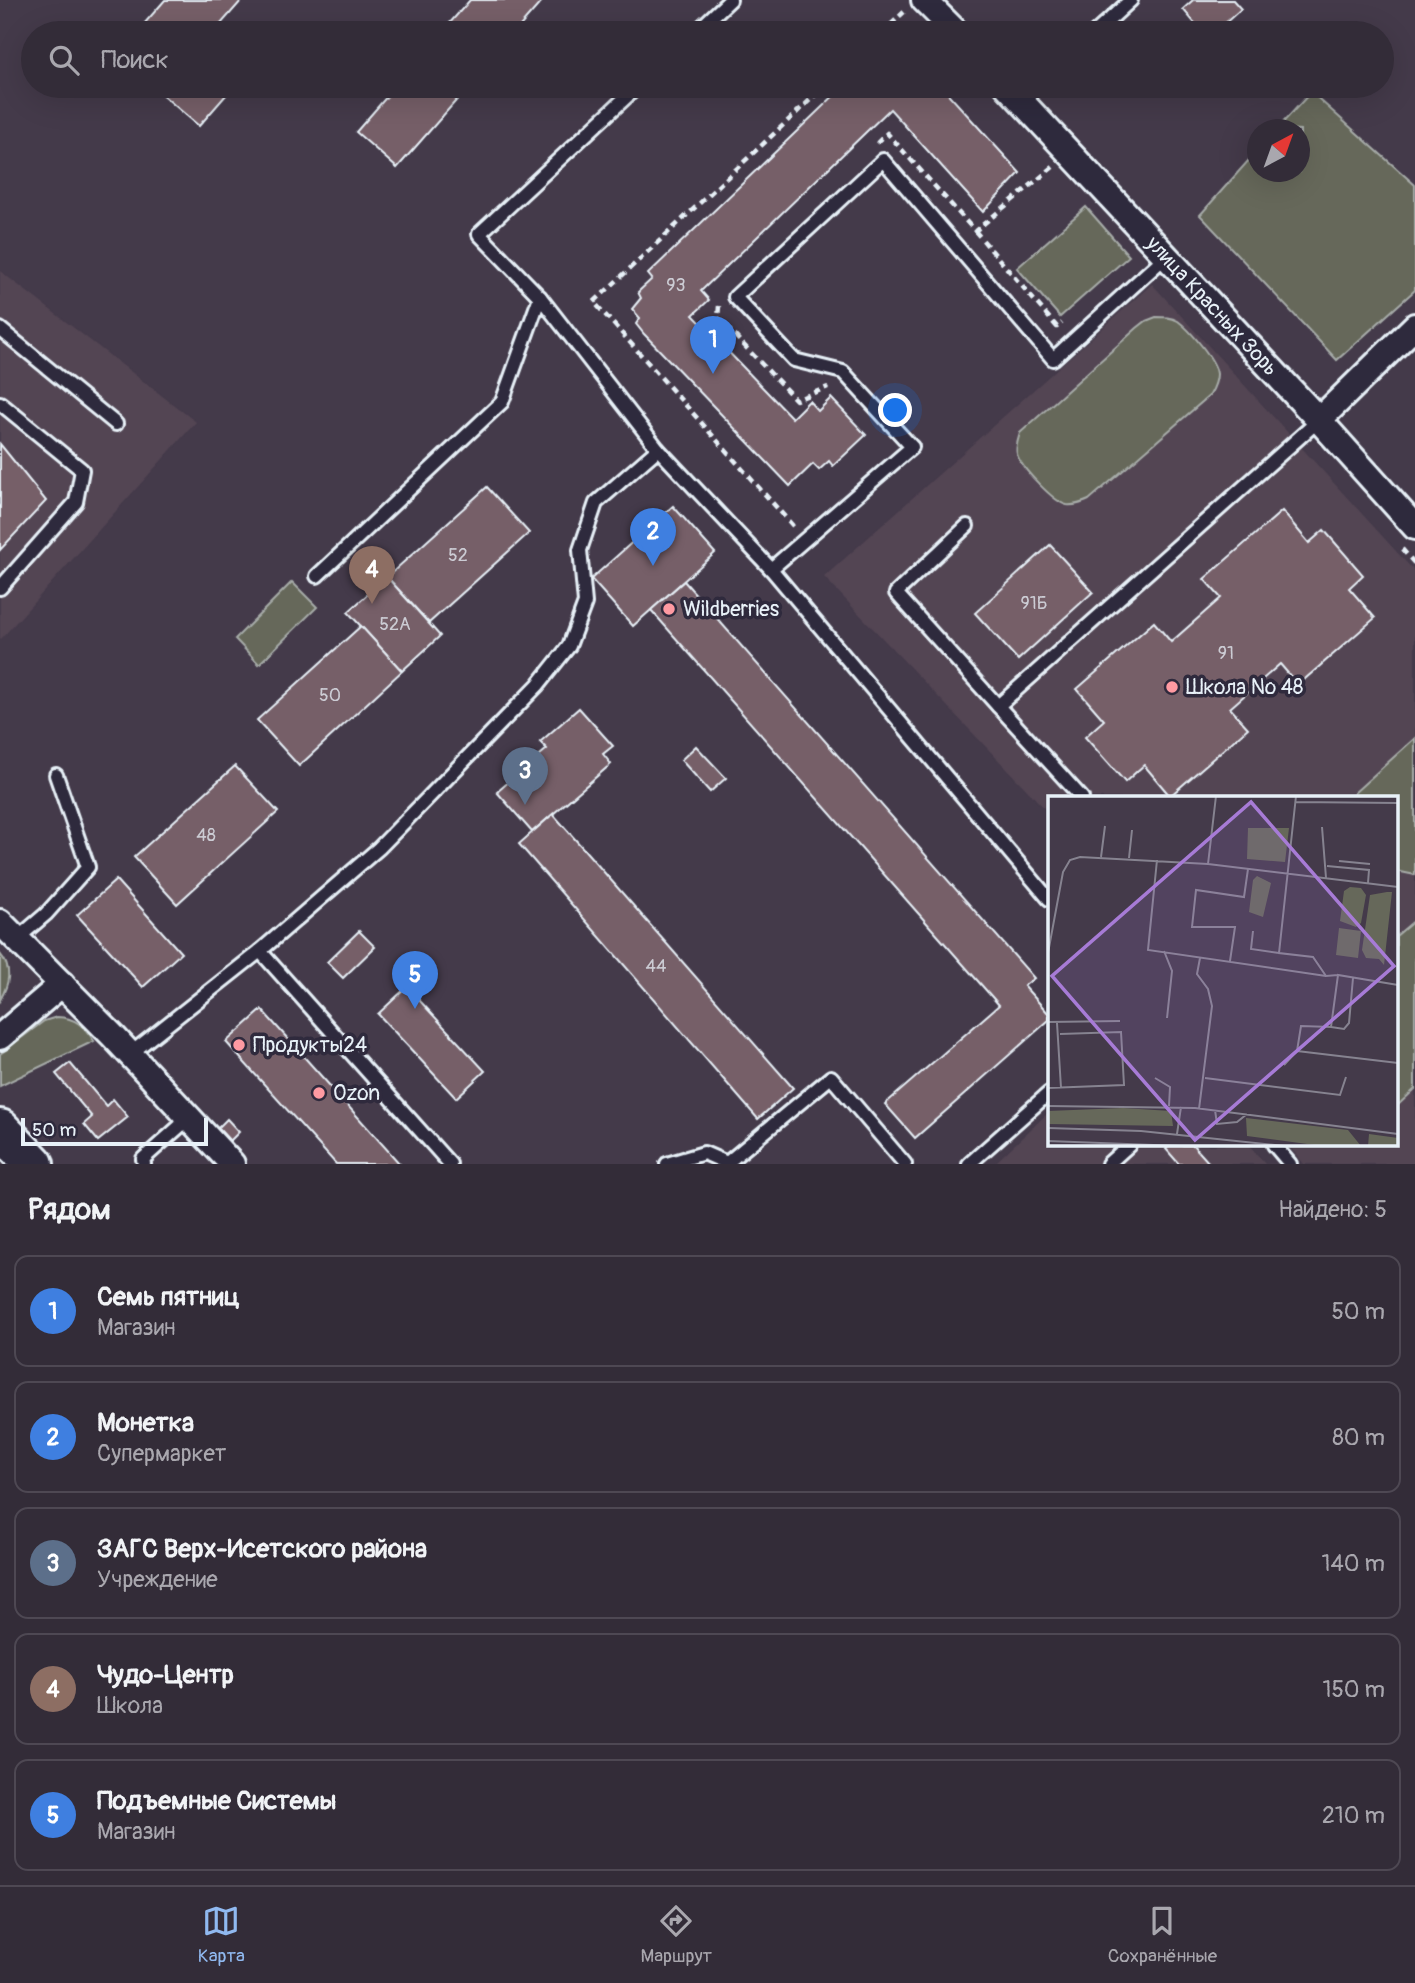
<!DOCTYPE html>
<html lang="ru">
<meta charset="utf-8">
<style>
body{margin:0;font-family:Pangolin,sans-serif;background:#3b3440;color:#f1f3f6}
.compass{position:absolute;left:1247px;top:119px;width:63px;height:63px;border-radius:50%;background:#332c38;box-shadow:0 7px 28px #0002;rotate:41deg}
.scale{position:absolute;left:21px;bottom:18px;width:187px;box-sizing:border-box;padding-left:7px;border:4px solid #e8f1f8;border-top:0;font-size:19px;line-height:24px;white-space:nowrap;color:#e8f1f8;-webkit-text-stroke:5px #2f2a3d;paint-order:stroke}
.you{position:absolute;left:896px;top:411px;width:24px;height:24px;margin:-18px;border:5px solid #fff;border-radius:50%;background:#1a73e8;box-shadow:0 0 0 10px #1a73e833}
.badge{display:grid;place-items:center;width:46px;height:46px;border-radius:50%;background:#90b9f0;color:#fff;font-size:23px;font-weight:700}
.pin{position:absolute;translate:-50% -58px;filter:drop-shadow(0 2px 4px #0008)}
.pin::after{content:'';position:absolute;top:37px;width:24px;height:21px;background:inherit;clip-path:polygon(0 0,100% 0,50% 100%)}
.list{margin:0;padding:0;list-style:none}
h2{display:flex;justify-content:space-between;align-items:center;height:91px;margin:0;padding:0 28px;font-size:30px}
h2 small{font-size:23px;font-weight:400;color:#a9a7ae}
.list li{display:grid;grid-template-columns:46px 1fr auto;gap:21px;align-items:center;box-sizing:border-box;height:112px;margin:0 14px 14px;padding:0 14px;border:2px solid #4e4853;border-radius:14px}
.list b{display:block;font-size:26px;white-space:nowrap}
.list p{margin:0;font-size:23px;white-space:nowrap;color:#a9a7ae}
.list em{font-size:23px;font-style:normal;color:#a9a7ae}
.icon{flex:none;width:38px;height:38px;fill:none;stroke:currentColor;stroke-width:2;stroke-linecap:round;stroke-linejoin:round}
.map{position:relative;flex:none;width:1415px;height:1164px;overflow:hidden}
.search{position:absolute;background:#332c38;box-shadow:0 7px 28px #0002;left:21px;right:21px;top:21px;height:77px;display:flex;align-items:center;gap:18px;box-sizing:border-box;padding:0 24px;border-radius:38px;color:#a9a7ae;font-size:26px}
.sheet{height:721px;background:#332c38}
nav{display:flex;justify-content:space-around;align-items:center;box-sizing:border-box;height:98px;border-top:2px solid #4e4853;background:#332c38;font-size:19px;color:#a9a7ae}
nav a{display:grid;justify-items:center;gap:4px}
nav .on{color:#90b9f0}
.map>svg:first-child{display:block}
.built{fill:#534553}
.green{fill:#66685a;stroke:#a7aca9;stroke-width:2}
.building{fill:#765e68;stroke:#e8f1f8;stroke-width:2}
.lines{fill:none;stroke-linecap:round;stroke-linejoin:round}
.service-casing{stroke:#e8f1f8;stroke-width:18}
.minor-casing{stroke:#e8f1f8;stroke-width:30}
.primary-casing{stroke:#e8f1f8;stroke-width:44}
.path{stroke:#e8f1f8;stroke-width:4.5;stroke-dasharray:7 5;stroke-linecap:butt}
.service{stroke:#2f2a3d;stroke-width:12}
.minor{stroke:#2f2a3d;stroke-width:24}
.primary{stroke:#2f2a3d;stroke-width:38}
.poi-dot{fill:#ff9aa2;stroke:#2f2a3d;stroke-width:2.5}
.labels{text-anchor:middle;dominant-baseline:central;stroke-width:7;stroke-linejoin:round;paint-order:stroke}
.number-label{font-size:18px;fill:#ccccd4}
.street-label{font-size:21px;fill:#e8f1f8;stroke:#2f2a3d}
.poi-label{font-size:21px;fill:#e8f1f8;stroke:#2f2a3d;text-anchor:start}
.inset-road{fill:none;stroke:#868390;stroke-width:2}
.view{fill:#a77bd6;fill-opacity:0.15;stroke:#a77bd6;stroke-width:3.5}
.inset-edge{fill:none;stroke:#e8f1f8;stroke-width:3.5}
</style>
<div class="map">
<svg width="1415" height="1164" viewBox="0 0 1415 1164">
<rect width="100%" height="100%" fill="#443a4a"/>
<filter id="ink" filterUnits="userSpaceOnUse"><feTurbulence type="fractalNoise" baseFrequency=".0143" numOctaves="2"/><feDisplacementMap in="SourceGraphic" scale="14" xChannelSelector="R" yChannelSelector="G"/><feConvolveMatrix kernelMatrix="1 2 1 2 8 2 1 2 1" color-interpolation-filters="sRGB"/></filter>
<g filter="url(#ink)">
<!-- built -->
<g class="built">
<polygon points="0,271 196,422 0,640"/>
<polygon points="1152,284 1415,572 1415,1164 1304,1164 1288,1145 1396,1145 1396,798 1049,798 1049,813 824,577"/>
<polygon points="1049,1112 1049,1145 1249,1145 1265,1164 994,1164"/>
</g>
<!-- green -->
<g class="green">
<polygon points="1311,92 1415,185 1415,290 1337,360 1200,215 1257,151 1258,172 1300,172 1300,130 1277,129"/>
<polygon points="1086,207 1129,256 1060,317 1017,268"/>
<path d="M 1156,317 C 1164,317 1171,317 1178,321 C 1189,329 1216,360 1217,374 C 1217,382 1214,388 1210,395 L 1089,500 C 1082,503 1075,506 1067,505 C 1055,503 1020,467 1017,454 C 1015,447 1018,440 1020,433 L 1137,328 L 1146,321 Z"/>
<polygon points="292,582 317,607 259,664 235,639"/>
<polygon points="1415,738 1415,875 1396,871 1396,798 1353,798 1354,793"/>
<polygon points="1415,920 1415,1089 1396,1107 1396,936"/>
<path d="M 0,954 C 13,969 9,984 0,1000 Z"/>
<path d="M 57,1017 C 75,1017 85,1027 94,1041 L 0,1086 L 0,1054 L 44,1021 Z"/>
</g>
<!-- building -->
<g class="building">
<polygon points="165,0 242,0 213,33 136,33"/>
<polygon points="470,0 543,0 514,33 441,33"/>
<polygon points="1193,0 1233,0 1241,9 1214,33 1203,33 1183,9"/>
<polygon points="152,86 234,86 199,126"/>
<polygon points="396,86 469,86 397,168 356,132"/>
<polygon points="844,86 941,86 1020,173 983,212 890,109 701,291 709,300 693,315 792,418 809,401 818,411 831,398 866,435 833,466 829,461 819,470 813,464 790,486 644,334 636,324 640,318 632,309 641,298 638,292 652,279 648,274"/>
<polygon points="0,444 46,501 0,550"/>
<polygon points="487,487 529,533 429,623 387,577"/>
<polygon points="673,506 715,553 633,626 591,579"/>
<polygon points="1282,511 1309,543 1324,530 1363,575 1349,588 1375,618 1298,685 1280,664 1230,708 1248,728 1170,796 1144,765 1125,782 1085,737 1104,720 1077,689 1154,622 1171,642 1221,598 1204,579"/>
<polygon points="1050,545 1093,592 1018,660 975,613"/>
<polygon points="387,577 440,636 402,671 348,612"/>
<polygon points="684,581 1034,978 1024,986 1049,1014 1049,1020 915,1138 885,1104 999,1005 651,610"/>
<polygon points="361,626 402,671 299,766 257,720"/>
<polygon points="579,708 613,746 603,754 611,764 532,832 497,792 547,749 540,742"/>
<polygon points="696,746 726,778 710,792 681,760"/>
<polygon points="235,766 278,812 177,904 134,857"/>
<polygon points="553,814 793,1088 758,1119 519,844"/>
<polygon points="116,880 181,953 143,987 77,915"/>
<polygon points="359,931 375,947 343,978 327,962"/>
<polygon points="407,987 485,1071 456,1098 378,1014"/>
<polygon points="262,1010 400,1164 336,1164 226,1042"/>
<polygon points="70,1063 106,1106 113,1099 128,1117 98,1141 84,1124 92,1117 56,1074"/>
<polygon points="227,1119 239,1132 230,1141 218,1128"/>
<polygon points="1170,1145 1193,1145 1210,1164 1179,1164 1166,1149"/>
</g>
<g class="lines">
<!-- service casing -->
<g class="service-casing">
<g id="service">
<polyline points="695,33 730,0"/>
<polyline points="1095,33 1131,0"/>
<polyline points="638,86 479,234 540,297 658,449 771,569 1049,899"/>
<polyline points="1022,101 1038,86"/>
<polyline points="0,329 116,424"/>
<polyline points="0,403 82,470 76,502 0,588"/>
<polyline points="967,526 896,593 998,706"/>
<polyline points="771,569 912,447 843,372 794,360 735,297 883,160 1053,359 1165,257"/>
<polyline points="317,576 502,402 540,297"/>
<polyline points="1082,798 998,706 1319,420"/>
<polyline points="18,938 46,914 88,867 56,775"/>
<polyline points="260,951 450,1164"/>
<polyline points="130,1054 260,951 379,848 538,685 569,646 585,603 580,550 596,503 658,449"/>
<polyline points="1274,1145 1290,1164"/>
<polyline points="144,1164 143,1159 180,1126 186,1114"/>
<polyline points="667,1164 704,1153 727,1163 831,1077 905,1164"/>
<polyline points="969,1164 1049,1093"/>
<polyline points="1108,1164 1129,1145"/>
</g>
</g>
<!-- minor casing -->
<g class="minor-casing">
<g id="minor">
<polyline points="924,0 957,33"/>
<path id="s1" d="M 1007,86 L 1319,420 L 1415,527"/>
<polyline points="1319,420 1415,326"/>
<polyline points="0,922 113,1036 232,1164"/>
<polyline points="0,1037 62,984"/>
</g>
</g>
<!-- primary casing -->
<g class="primary-casing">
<polyline id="primary" points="0,1129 34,1164"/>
</g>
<!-- path -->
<g class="path">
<polyline points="882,33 904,12"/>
<polyline points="877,143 887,133 975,231 1053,167"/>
<polyline points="975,231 1057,327 1062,323"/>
<polyline points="719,306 718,318 796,400 828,387"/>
<polyline points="793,526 594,302 825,86"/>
<polyline points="1402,549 1415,564"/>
</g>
<!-- service -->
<use href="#service" class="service"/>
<!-- minor -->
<use href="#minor" class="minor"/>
<!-- primary -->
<use href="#primary" class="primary"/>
</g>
</g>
<!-- markers -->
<g class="poi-dot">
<circle cx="669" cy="609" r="7"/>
<circle cx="1172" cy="687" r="7"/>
<circle cx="239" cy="1045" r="7"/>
<circle cx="319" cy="1093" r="7"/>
</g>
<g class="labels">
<!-- number labels -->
<g class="number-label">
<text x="676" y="285">93</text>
<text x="458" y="555">52</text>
<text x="1034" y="603">91Б</text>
<text x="395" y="624">52А</text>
<text x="1226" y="653">91</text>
<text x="330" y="695">50</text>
<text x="206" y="835">48</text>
<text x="656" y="966">44</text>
</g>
<!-- street labels -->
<g class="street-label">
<text stroke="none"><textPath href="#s1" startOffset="301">улица Красных Зорь</textPath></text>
</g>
<!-- poi labels -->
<g class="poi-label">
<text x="683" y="609">Wildberries</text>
<text x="1186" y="687">Школа № 48</text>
<text x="253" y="1045">Продукты24</text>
<text x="333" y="1093">Ozon</text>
</g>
</g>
<!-- overview -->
<g transform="translate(1048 796)">
<rect width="350" height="350" fill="#443a4a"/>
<path d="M 200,32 L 241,32 L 237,66 L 199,63 ZM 209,80 L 223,87 L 215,121 L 201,116 L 205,84 ZM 302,91 L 313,92 L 318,99 L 313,127 L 308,131 L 292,125 L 296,95 ZM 339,96 L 344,96 L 336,169 L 331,163 L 318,162 L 314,154 L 322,99 ZM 291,132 L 313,135 L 310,162 L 288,159 ZM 75,312 L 123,315 L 125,330 L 0,328 L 0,315 ZM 198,322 L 300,334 L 313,350 L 274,350 L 199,340 ZM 321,338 L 350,342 L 350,350 L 320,350 Z" fill="#66685a"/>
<path class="inset-road" d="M 248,0 L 231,157 L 265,161 L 278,180 L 290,179M 247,6 L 350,7M 274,31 L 278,82M 53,61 L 57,30M 81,62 L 84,34M 109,64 L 100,154 L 278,180M 291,65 L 322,68M 160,68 L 168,0M 279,70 L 321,74 L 320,87M 205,135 L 203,153 L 231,157M 116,155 L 124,175 L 119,222M 0,157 L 15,76 L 22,64 L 32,61 L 160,68 L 350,91M 182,165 L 187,131 L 144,131 L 148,94 L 196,101 L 200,73M 0,226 L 72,225M 9,227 L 13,292M 283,231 L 296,233 L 301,227 L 305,182M 249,255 L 350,267M 236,269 L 249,255 L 253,230 L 283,231 L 290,179 L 350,189M 107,282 L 122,291 L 121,310M 157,282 L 292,299 L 298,281M 0,292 L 76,289 L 73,236 L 12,238M 0,310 L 147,312 L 350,338M 151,313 L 164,210 L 160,193 L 149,178 L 152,162M 167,314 L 169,328 L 189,326 L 199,318M 0,332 L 93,335 L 237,350M 129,338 L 133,311M 0,345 L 132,350"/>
<path class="view" d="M 203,6 L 346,170 L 147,344 L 4,180 Z"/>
<rect width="350" height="350" class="inset-edge"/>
</g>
</svg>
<svg class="compass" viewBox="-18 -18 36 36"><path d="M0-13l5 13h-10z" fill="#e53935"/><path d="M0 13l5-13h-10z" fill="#a9a7ae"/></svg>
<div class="scale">50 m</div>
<div class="you"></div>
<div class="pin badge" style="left:713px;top:374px;background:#3f7fe0">1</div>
<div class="pin badge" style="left:653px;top:566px;background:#3f7fe0">2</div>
<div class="pin badge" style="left:525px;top:805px;background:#5c6f8a">3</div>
<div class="pin badge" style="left:372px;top:604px;background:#8d6e63">4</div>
<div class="pin badge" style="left:415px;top:1009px;background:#3f7fe0">5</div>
<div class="search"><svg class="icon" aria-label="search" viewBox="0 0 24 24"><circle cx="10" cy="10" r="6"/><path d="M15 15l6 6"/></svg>Поиск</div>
</div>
<section class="sheet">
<h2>Рядом<small>Найдено: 5</small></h2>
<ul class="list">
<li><span class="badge" style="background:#3f7fe0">1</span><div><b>Семь пятниц</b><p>Магазин</p></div><em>50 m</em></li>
<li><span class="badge" style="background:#3f7fe0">2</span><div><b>Монетка</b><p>Супермаркет</p></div><em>80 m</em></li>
<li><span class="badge" style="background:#5c6f8a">3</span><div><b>ЗАГС Верх-Исетского района</b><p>Учреждение</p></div><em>140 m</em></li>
<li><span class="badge" style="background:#8d6e63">4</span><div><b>Чудо-Центр</b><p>Школа</p></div><em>150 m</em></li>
<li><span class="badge" style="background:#3f7fe0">5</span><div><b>Подъемные Системы</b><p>Магазин</p></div><em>210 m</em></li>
</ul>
</section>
<nav>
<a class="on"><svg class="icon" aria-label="map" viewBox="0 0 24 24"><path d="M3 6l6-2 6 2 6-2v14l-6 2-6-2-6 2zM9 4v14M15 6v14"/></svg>Карта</a>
<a><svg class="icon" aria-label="directions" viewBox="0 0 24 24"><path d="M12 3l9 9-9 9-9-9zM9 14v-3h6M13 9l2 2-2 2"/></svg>Маршрут</a>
<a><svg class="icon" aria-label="saved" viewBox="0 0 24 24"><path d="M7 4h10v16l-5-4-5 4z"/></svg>Сохранённые</a>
</nav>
